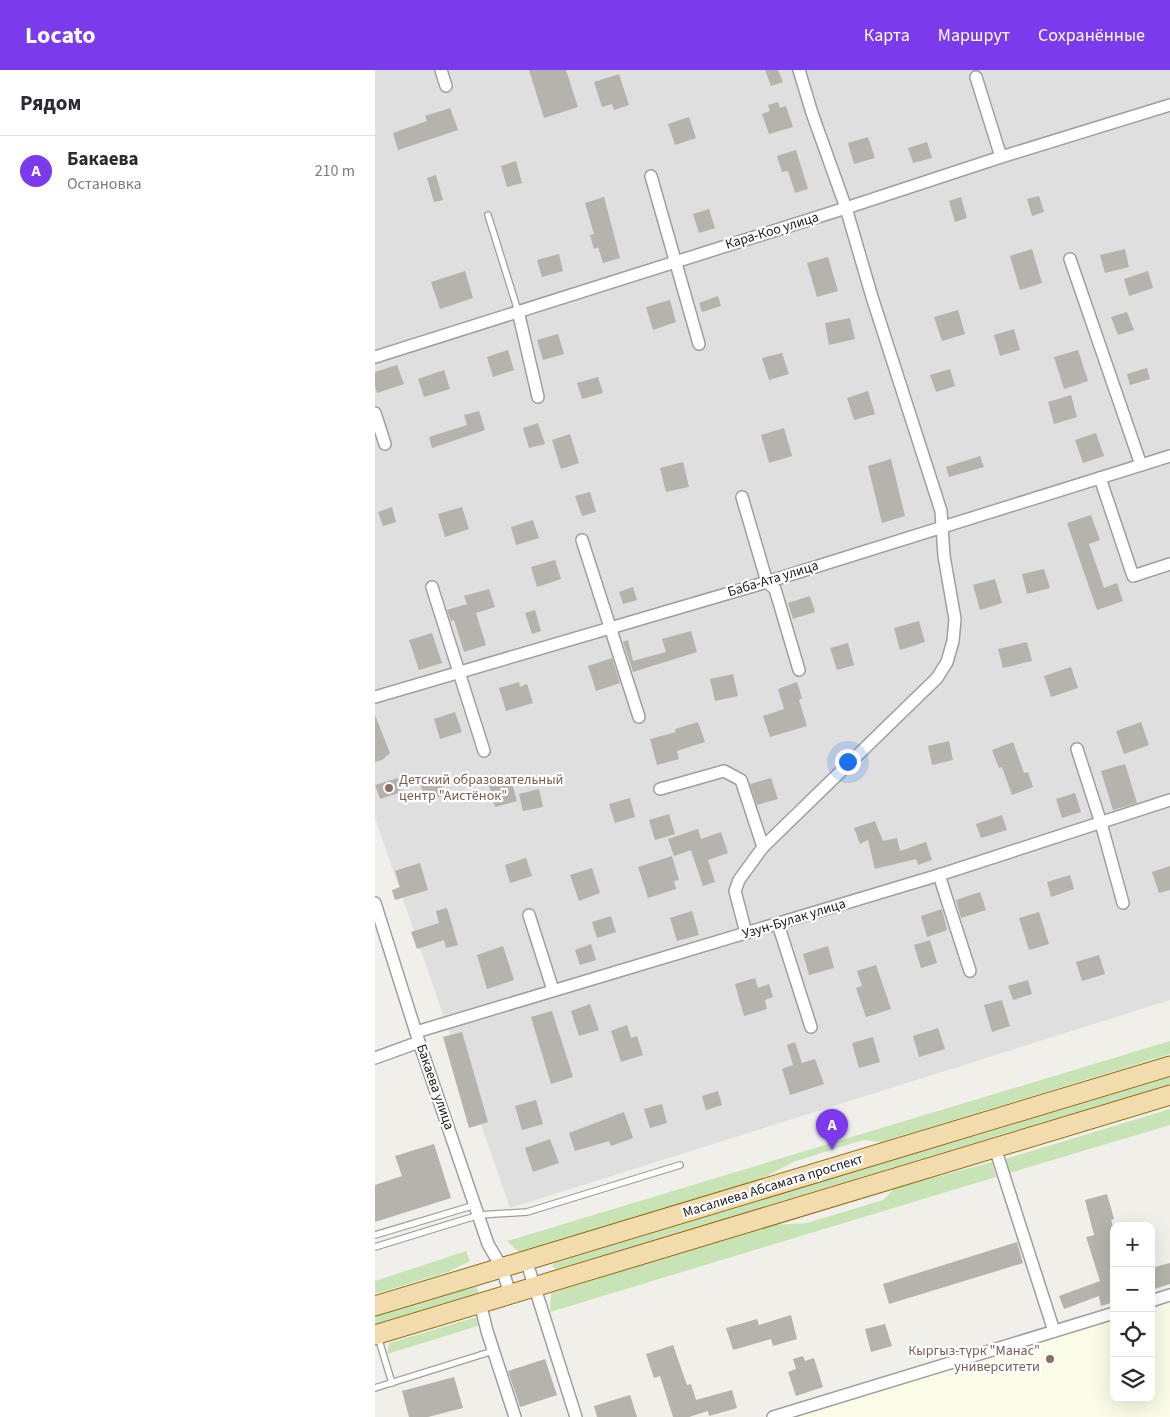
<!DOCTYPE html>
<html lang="ru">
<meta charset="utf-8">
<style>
body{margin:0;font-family:"Source Sans 3",sans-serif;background:#f2f2f3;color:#2b2b33}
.controls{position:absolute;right:15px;bottom:15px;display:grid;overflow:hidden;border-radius:10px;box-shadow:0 5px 20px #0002}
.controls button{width:45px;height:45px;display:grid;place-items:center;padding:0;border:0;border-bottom:1px solid #e1e1e2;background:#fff;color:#2b2b33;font:25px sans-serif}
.you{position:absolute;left:472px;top:691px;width:18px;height:18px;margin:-12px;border:4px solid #fff;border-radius:50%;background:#1a73e8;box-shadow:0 0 0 8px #1a73e833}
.badge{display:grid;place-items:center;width:32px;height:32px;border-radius:50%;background:#7c3aed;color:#fff;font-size:16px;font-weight:700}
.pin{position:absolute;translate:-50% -41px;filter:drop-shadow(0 1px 2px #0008)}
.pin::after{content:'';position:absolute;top:26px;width:18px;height:15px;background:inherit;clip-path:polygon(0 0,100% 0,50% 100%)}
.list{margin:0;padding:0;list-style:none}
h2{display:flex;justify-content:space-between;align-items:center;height:65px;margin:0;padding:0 20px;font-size:21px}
h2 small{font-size:16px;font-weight:400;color:#7c7c81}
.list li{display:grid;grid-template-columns:32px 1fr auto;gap:15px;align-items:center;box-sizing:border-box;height:70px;padding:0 20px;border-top:1px solid #e1e1e2}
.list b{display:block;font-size:19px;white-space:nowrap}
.list p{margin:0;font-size:16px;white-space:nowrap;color:#7c7c81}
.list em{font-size:16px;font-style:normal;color:#7c7c81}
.icon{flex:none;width:28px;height:28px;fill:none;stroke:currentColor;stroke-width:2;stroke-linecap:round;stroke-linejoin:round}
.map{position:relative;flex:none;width:795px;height:1347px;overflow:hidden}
header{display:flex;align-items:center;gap:30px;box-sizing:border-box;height:70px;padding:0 25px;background:#7c3aed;color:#fff}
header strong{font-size:24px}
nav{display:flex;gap:28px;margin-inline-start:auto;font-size:18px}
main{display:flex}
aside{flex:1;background:#fff}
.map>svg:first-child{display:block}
.residential{fill:#dfdfdf}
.education{fill:#fafce7}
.grass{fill:#c8e4b6}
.building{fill:#b6b2ac}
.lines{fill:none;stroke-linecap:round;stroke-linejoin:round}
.service-casing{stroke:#9f9f9f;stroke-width:8}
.minor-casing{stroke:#9f9f9f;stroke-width:14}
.primary-casing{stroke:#8d7012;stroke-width:21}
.service{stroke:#fff;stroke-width:5.5}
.minor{stroke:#fff;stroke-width:11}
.primary{stroke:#f2dbad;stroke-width:19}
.education-dot{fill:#8d6e63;stroke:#fff;stroke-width:2}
.labels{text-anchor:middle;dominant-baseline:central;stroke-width:4.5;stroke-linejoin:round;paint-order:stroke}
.street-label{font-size:14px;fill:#222;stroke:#fff}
.education-label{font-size:14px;fill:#785e54;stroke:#fff;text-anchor:start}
</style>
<header>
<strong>Locato</strong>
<nav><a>Карта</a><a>Маршрут</a><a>Сохранённые</a></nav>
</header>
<main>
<aside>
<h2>Рядом<small></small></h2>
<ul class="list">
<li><span class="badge">A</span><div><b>Бакаева</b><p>Остановка</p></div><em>210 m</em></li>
</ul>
</aside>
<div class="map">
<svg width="795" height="1347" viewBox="0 0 795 1347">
<rect width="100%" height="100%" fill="#f1efe9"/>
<!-- residential -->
<polygon class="residential" points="0,0 795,0 795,930 135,1138 0,748"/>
<!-- education -->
<polygon class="education" points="795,1232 795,1347 421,1347 739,1249 739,1328 776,1328 776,1238"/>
<!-- grass -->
<g class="grass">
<polygon points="795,971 795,984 507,1072 488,1070 418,1092 392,1106 151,1182 144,1182 132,1171"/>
<polygon points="795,1007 795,1014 181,1199 177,1196 179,1193"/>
<polygon points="795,1039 795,1055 628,1105 624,1091"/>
<polygon points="617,1092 621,1107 175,1242 176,1223 397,1155 432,1153 508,1130 520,1118"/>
<polygon points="91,1181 95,1191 73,1202 0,1224 0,1211"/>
<polygon points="101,1216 104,1223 0,1255 0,1246"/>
<polygon points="102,1247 106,1255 12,1284 14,1273"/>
</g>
<!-- building -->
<g class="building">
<polygon points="154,0 191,0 203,37 169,48"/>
<polygon points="390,0 403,0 408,12 396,16"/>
<polygon points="244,4 254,35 239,40 237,34 227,37 219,12"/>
<polygon points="403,32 405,38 411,36 418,57 394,64 387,44 395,41 393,35"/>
<polygon points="75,38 83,60 23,80 18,63 52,51 50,46"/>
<polygon points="314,47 321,68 300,75 293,54"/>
<polygon points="493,67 500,88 479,94 473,73"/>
<polygon points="552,72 557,88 538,93 533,78"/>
<polygon points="421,80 433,119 420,123 413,101 407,102 402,86"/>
<polygon points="141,91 147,113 132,117 126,96"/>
<polygon points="61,105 68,130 59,132 52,108"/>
<polygon points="664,126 669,142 657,146 652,129"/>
<polygon points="229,127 245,188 228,193 223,177 219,179 215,165 219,164 210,133"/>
<polygon points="586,127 592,148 580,152 574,131"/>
<polygon points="334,139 340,158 324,163 318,144"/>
<polygon points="657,179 667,213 645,220 635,186"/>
<polygon points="750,179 754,197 730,203 725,185"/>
<polygon points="184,184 188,201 167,207 162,190"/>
<polygon points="453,187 463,221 442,227 432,193"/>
<polygon points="90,201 98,228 65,239 56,212"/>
<polygon points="773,201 778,218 754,226 749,209"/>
<polygon points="343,226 346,236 327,242 324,233"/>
<polygon points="295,230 301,252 278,260 271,237"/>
<polygon points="583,240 590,264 567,271 559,247"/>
<polygon points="752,242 759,260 743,265 736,247"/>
<polygon points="475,248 480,269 454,275 450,253"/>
<polygon points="639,259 645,280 625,286 619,265"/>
<polygon points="183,264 189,284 168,290 162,270"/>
<polygon points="133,280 139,300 118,307 112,287"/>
<polygon points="703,280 713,311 689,319 679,287"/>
<polygon points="407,283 414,304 394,310 387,288"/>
<polygon points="22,295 29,314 2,323 0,316 0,302"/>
<polygon points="772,298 775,309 755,315 752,304"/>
<polygon points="575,299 580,316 561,322 555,305"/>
<polygon points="69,300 75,319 49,327 43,309"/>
<polygon points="223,307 228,323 207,329 202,313"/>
<polygon points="493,321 500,344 479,350 472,328"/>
<polygon points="696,325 702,347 679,354 673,332"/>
<polygon points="104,341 110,360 57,378 54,367 92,355 89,345"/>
<polygon points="163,353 170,374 154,378 148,358"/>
<polygon points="409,358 417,386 394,393 386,365"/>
<polygon points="721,363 729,386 708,393 700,370"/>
<polygon points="195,364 204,393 186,399 177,370"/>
<polygon points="605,386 609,397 574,407 571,397"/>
<polygon points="516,389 530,446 507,453 493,396"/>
<polygon points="308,392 314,417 291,422 285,398"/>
<polygon points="215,422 221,442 207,446 200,426"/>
<polygon points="17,437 21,452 8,456 3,442"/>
<polygon points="87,437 94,459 70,467 63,444"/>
<polygon points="716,445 725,470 714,474 729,518 742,513 748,531 722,540 692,453"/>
<polygon points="158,450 164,468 141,475 136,457"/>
<polygon points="180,490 186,509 162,517 156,497"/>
<polygon points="669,499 675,518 652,524 647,504"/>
<polygon points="620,509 627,533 605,540 598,515"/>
<polygon points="258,517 262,530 248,534 244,522"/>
<polygon points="114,519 120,537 101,543 111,575 89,582 79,550 76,551 72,540 92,534 89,526"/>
<polygon points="435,526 440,542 418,549 413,533"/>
<polygon points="160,540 166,561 157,564 150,543"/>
<polygon points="544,551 550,572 525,580 519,558"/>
<polygon points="316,561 322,582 258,602 248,572 253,570 258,591 291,582 287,569"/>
<polygon points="57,563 67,593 44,600 34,570"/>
<polygon points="652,572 657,591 628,598 623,579"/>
<polygon points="473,573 479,595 462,600 455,578"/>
<polygon points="237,588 245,613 221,621 213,596"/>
<polygon points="696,597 703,618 676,627 669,606"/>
<polygon points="358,604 363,626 340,631 335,609"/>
<polygon points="144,612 145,617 152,614 158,633 131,641 124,618"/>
<polygon points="422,612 427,628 424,630 432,656 395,667 388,646 409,639 403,619"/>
<polygon points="80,642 87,662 65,669 59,649"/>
<polygon points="0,645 15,683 7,690 0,692"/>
<polygon points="323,652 330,672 302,681 304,689 282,695 275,669 301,662 300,659"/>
<polygon points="766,652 774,675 749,684 741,661"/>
<polygon points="574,671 578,690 557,695 553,676"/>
<polygon points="638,672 649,703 653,702 658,717 637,725 627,697 624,698 617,680"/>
<polygon points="750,694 762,733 738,740 726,701"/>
<polygon points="64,707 70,725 51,731 45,713"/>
<polygon points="23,708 27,722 5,729 0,715"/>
<polygon points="396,708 403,729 382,735 375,714"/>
<polygon points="136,710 142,731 120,737 114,715"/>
<polygon points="164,719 168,737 148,741 144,724"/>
<polygon points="700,723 706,742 687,748 681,729"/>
<polygon points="255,728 260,747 240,753 234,734"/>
<polygon points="294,744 300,764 280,770 274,750"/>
<polygon points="627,745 632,760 606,768 601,754"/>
<polygon points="500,751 508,771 522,768 525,781 551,772 557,790 543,795 541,789 500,799 493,770 485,774 479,758"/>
<polygon points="323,759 326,769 346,762 353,783 333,790 340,812 328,816 316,780 299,786 293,769"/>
<polygon points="297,786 304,810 299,811 301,819 273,828 263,797"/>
<polygon points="151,788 157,806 135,813 130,795"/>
<polygon points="45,793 53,820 20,830 17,820 25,817 20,801"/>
<polygon points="795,796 795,820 784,823 777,802"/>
<polygon points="217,798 225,823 204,831 195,805"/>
<polygon points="695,805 699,819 676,827 672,812"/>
<polygon points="605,822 611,840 586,848 581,830"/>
<polygon points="72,838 83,875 71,878 69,870 42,879 36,862 64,853 61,841"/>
<polygon points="567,839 572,860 552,867 546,846"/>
<polygon points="317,841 324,865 302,871 295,848"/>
<polygon points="664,842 674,874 654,880 644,848"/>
<polygon points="236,846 241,862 222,868 217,852"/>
<polygon points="555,870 562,893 546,898 539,875"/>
<polygon points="216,874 221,890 205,895 200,880"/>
<polygon points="128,876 139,910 112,919 102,885"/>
<polygon points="453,876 459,898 434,905 428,884"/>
<polygon points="724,885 730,904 707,911 701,892"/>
<polygon points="501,895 516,939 491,947 481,918 487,916 482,901"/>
<polygon points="380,908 383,918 394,914 398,927 390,930 392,939 369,946 360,914"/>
<polygon points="653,910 657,924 638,930 633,916"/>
<polygon points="627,930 635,956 617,962 609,935"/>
<polygon points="215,934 224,960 204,966 196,941"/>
<polygon points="177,941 198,1007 176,1014 156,947"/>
<polygon points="252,955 256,968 262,966 268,985 246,992 236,961"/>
<polygon points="563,958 570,979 544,987 538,966"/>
<polygon points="87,962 113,1052 94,1058 68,967"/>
<polygon points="498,967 505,992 484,998 477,973"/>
<polygon points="420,972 427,993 440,989 449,1014 415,1025 407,999 418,995 412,975"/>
<polygon points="343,1021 347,1035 331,1040 327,1026"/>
<polygon points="161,1030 168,1054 147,1060 140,1036"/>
<polygon points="287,1034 292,1053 275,1058 269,1039"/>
<polygon points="249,1042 258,1068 236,1076 234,1071 200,1081 194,1063"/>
<polygon points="175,1069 184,1093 158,1102 150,1078"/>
<polygon points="59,1074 76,1128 0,1152 0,1115 27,1106 20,1086"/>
<polygon points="732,1124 739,1149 736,1150 739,1159 739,1232 726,1236 724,1226 689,1239 684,1226 725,1211 711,1167 719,1165 710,1130"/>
<polygon points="642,1172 648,1193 514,1234 508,1214"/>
<polygon points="795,1193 795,1214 776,1220 776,1198"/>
<polygon points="416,1245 422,1269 398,1276 396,1269 358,1280 351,1258 382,1249 384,1255"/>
<polygon points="510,1254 517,1276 496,1282 490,1259"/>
<polygon points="298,1275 312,1315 316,1314 321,1330 357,1320 362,1338 334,1346 333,1341 314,1347 298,1347 285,1306 279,1308 271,1284"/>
<polygon points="428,1286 430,1291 439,1288 448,1317 421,1326 413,1302 421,1299 418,1289"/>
<polygon points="170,1289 182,1325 145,1337 133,1301"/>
<polygon points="79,1307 88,1338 53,1347 34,1347 27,1321"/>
<polygon points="255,1325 262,1347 222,1347 219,1336"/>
</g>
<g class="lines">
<!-- service casing -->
<g class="service-casing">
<g id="service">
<polyline points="113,145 143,241"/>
<polyline points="0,1165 100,1135"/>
<polyline points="0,1177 104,1145 152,1142 305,1095"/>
<polyline points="3,1267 17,1313"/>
<polyline points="0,1318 118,1281"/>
</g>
</g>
<!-- minor casing -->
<g class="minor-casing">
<g id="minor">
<polyline points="66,0 71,16"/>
<polyline points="601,7 626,87"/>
<polyline points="276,106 324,274"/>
<polyline points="695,189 766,395"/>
<polyline points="143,241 163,327"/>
<polyline points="0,287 471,138 626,87 795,35"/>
<polyline points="0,343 10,374"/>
<polyline points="725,408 758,506 795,494"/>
<polyline points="367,427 392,512 400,519 424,600"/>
<polyline points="207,470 264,647"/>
<polyline points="57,517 109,681"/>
<polyline points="0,627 392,512 795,386"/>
<polyline points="702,679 726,753 748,833"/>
<polyline points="285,719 349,701 366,710 388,777"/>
<polyline points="564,805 595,901"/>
<polyline points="0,833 44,972 113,1174 127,1198 135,1224"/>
<polyline points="154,845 178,920"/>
<polyline points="403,854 436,957"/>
<polyline points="371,863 360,821 364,810 388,777 562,608 572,592 578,571 580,549 569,486 566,441 497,227 471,138 437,43 424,0"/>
<polyline points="41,962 564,805 795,730"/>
<polyline points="0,988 44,972"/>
<polyline points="620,1078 679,1261"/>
<polyline points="151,1190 201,1347"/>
<polyline points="776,1231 795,1225"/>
<polyline points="105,1233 112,1261 140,1347"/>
<polyline points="398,1347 739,1243"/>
</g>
</g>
<!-- primary casing -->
<g class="primary-casing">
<g id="primary">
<polyline points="0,1236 795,996"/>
<polyline points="0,1265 795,1025"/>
</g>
</g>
<!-- service -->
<use href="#service" class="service"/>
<!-- minor -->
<use href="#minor" class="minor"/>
<!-- primary -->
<use href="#primary" class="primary"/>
</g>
<!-- markers -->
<g class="education-dot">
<circle cx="14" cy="718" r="5"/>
<circle cx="675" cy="1289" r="5"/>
</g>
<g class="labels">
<!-- street labels -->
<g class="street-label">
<text transform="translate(397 161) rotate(-17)">Кара-Коо улица</text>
<text transform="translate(398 509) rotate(-17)">Баба-Ата улица</text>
<text transform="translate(419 849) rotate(-17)">Узун-Булак улица</text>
<text transform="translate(60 1017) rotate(71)">Бакаева улица</text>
<text transform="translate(398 1116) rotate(-17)">Масалиева Абсамата проспект</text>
</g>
<!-- education labels -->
<g class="education-label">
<text x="24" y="710">Детский образовательный<tspan x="24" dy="16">центр "Аистёнок"</tspan></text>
<text x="665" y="1281" text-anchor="end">Кыргыз-түрк "Манас"<tspan x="665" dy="16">университети</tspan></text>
</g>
</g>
</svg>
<div class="controls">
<button>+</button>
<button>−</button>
<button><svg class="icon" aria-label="locate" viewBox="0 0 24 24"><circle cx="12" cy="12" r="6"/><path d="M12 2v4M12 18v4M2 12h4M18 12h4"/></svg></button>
<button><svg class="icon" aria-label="layers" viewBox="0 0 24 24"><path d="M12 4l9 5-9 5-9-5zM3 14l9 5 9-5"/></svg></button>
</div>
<div class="you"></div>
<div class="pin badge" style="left:457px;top:1080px">A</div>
</div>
</main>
